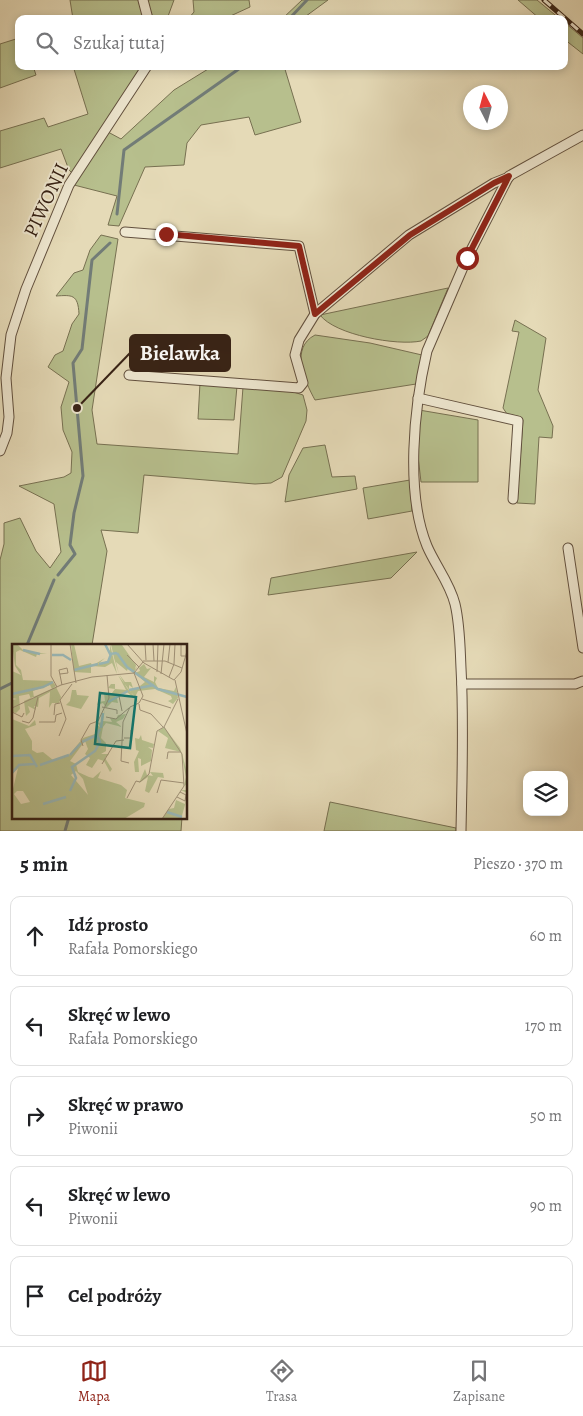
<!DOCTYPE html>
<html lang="pl">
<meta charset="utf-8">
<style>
body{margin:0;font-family:Alegreya,serif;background:#f6f6f6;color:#202124}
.controls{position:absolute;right:15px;bottom:15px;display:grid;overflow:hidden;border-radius:10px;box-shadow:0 2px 8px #0003}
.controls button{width:45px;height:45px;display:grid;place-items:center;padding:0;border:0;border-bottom:1px solid #e0e0e0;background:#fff;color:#202124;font:25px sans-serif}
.compass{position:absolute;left:463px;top:85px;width:45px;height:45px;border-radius:50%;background:#fff;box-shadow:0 2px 8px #0003;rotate:354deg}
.stop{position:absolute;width:15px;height:15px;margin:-11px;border:4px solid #8f2418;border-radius:50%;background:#fff}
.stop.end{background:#8f2418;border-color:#fff;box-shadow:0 1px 5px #0008}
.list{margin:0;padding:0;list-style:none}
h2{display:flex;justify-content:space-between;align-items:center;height:65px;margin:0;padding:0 20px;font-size:21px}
h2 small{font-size:16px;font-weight:400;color:#757577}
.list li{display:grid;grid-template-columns:32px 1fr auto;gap:15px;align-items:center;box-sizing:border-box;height:80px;margin:0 10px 10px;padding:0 10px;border:1px solid #e0e0e0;border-radius:10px}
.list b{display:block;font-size:19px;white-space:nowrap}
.list p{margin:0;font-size:16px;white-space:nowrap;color:#757577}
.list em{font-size:16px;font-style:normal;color:#757577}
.icon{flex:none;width:28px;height:28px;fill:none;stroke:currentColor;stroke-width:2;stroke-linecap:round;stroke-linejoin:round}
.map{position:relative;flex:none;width:583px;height:831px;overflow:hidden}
.search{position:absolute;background:#fff;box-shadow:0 2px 8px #0003;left:15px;right:15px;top:15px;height:55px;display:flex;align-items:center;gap:12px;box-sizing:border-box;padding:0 18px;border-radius:10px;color:#757577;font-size:19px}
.sheet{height:515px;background:#fff}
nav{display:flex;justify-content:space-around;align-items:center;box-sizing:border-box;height:70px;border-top:1px solid #e0e0e0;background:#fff;font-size:14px;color:#757577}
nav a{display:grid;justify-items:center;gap:2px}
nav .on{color:#8f2418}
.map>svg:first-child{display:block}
.green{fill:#b7bf8d;stroke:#777051}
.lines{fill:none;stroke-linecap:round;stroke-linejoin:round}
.stream{stroke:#727c77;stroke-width:3}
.minor-casing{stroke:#62503e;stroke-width:11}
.minor{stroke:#eee7d0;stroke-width:9}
.rail-casing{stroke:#372215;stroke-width:5}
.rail{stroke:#eee7d0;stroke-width:3;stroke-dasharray:9;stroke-linecap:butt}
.route{stroke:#8f2418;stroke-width:6}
.labels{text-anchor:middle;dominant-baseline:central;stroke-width:4;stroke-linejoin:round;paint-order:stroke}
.street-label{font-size:20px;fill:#372215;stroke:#eee7d0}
.inset-river{fill:none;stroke:#99b8b8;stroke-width:2.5}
.inset-road{fill:none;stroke:#9f9076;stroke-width:1}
.view{fill:#0f766e;fill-opacity:0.15;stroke:#0f766e;stroke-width:2.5}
.inset-edge{fill:none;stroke:#372215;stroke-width:2.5}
.leader{fill:none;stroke:#372215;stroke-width:2}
.callout-dot{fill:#372215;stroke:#eee7d0;stroke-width:2}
.callout{fill:#372215;stroke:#372215;stroke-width:2}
.callout-label{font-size:21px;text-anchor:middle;font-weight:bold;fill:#fff}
</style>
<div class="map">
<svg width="583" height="831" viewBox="0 0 583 831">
<rect width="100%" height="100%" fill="#e5dab7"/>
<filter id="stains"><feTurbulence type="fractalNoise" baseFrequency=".004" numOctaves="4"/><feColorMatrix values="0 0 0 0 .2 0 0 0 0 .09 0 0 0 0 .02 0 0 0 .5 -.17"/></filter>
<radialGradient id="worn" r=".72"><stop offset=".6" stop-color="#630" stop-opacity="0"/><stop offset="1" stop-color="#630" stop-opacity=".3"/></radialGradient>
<!-- green -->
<g class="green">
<polygon points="70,0 138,0 144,19 73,19"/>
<polygon points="147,0 174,0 167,19 153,19"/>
<polygon points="193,0 249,0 250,7 224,19 188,19 194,12"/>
<polygon points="302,0 328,0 302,19 282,19"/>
<polygon points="518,0 537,0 560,19 540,19"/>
<polygon points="564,22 583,38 583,54 564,39"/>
<polygon points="19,38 19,66 33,66 36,75 0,88 0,44"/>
<polygon points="73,66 144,66 72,173 69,170 61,149 0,168 0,131 44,118 48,127 88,114"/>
<polygon points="213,66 284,66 301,122 255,135 249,117 201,125 187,143 184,165 145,167 119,226 108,225 117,196 74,185 108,132 121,139 174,90"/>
<path d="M 101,235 L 118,239 L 92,410 L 97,444 L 238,454 L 243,387 L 284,389 L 303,395 L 307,410 L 306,421 L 282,477 L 271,483 L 255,484 L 144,475 L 138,533 L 101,530 L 107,551 L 92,645 L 14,645 L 14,817 L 182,817 L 181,831 L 0,831 L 0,560 L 4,544 L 4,523 L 20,518 L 36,551 L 50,568 L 61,552 L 54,504 L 19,486 L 64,477 L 71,473 L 72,452 L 63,430 L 61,407 L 69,382 L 48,367 L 55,355 L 63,351 L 72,324 L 79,314 C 78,294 72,295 56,296 L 74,273 L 83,270 L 90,250 Z"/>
<path d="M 448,288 L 428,336 L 421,341 C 397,346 335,335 320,315 Z"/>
<polygon points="515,320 546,338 538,390 553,426 552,438 539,437 535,504 517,503 523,420 521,417 507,414 503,408 519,332 512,331"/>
<path d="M 315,335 L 370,343 L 422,355 L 416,384 L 315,400 C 304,380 290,348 315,335 Z"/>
<polygon points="200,383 237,386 234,420 198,419"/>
<polygon points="419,410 478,420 478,482 421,482 418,456"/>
<polygon points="325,445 332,477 355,476 357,489 285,502 289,475 303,448"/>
<polygon points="410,480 412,511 368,519 363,488"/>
<polygon points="417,552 391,578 268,595 271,578"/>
<polygon points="330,802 456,828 456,831 324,831"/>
</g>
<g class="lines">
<!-- stream -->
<g class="stream">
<polyline points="289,19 307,0"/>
<polyline points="117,214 124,150 243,66"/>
<polyline points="58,575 75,554 70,545 74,513 83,476 73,363 82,349 92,260 110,243"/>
<polyline points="27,645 54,580"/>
<polyline points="0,689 14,682"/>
<polyline points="65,831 69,817"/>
</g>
<!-- minor casing -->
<g class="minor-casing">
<g id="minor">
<polyline points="143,0 148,19"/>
<polyline points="125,232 299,246 315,314"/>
<polyline points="129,375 299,388 303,383 295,355 299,340 315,314 409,235 494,183 509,177"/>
<polyline points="418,398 518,421 513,499"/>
<polyline points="0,451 7,433 9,417 6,378 11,335 26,289 69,185 147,66"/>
<polyline points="568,548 583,648"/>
<polyline points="462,684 575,684 583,681"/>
<path d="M 461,831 C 462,777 464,722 461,668 C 460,647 460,625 455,604 C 450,583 435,565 427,546 C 405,492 414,407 427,351 L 467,258 L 509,176 L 583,135"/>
</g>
</g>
<!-- minor -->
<use href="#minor" class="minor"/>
<!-- rail casing -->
<g class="rail-casing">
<polyline id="rail" points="544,0 583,34"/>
</g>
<!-- rail -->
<use href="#rail" class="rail"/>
</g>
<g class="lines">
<!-- route -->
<polyline class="route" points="166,234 299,246 315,314 410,235 494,183 509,176 467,258"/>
</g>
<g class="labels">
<!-- street labels -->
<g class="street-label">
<text transform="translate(46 200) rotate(-65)">PIWONII</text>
</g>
</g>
<!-- overview -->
<g transform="translate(12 644)">
<rect width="175" height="175" fill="#e5dab7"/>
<path d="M 0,0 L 5,0 L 12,7 L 35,10 L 25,10 L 24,13 L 8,6 L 4,8 L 4,21 L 9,26 L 11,36 L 40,37 L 44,42 L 40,45 L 38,41 L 21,47 L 22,54 L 19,55 L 17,50 L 7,52 L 8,65 L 4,69 L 0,68 L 0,56 L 5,55 L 0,54 L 0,27 L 9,31 L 3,22 ZM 59,0 L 62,0 L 67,22 L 79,19 L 80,22 L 93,14 L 86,20 L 96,17 L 99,12 L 92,0 L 98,7 L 98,0 L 105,30 L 100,19 L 93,23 L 79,22 L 79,29 L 62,28 ZM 99,0 L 110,1 L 124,21 L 123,25 L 126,22 L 122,28 L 116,24 L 115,27 L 104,18 L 107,30 L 102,14 ZM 132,20 L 135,25 L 139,24 L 132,33 L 142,38 L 142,32 L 145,34 L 143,38 L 146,44 L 162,47 L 164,43 L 166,54 L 161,60 L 156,57 L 160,55 L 159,52 L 143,45 L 126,47 L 123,53 L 128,58 L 115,44 L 107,30 L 113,38 L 119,38 L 121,44 L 117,41 L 117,46 L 123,46 L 133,38 L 123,29 L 128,27 L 127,24 ZM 106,31 L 127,59 L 115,48 L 105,54 L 106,59 L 100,58 L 94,64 L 91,59 L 85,61 L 86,58 L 93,57 L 92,49 L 100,49 L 103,45 L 96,44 L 99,40 L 103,40 L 103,45 L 114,46 ZM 44,43 L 49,53 L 47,59 L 40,59 L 37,64 L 38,48 L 27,54 L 26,63 L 22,62 L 24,66 L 16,62 L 18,68 L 14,72 L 12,57 ZM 60,46 L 64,46 L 65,51 L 77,52 L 69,65 L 54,61 L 58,57 ZM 93,64 L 91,77 L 100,78 L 98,74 L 104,75 L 106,71 L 114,70 L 111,75 L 104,78 L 110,83 L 94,79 L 91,83 L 89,94 L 94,99 L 94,107 L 89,110 L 97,110 L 93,114 L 100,125 L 98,128 L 92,117 L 86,115 L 80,124 L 74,121 L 78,114 L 73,110 L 76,105 L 73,97 L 58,117 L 64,120 L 66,128 L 77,133 L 81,134 L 89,127 L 86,134 L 109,141 L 115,146 L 113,154 L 133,159 L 132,163 L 112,175 L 0,175 L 0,149 L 6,124 L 0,130 L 0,75 L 17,82 L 23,76 L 24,81 L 13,85 L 20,97 L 20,106 L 25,109 L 31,108 L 41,116 L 57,111 L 71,94 L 83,90 L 85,81 L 88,83 L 86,79 L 90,78 ZM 64,127 L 71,135 L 76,151 L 59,131 ZM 5,147 L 11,147 L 18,158 L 9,160 L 2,150 ZM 152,83 L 168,104 L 171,113 L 175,129 L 175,154 L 169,175 L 150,175 L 157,165 L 162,164 L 164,156 L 173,160 L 175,149 L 169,146 L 175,146 L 175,140 L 172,142 L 174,133 L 169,108 L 153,104 L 156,94 L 146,87 ZM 129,91 L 130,96 L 142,100 L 141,104 L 136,103 L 140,106 L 139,117 L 129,122 L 129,115 L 126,114 L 127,128 L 123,128 L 122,118 L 127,107 L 124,106 L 123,94 L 127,95 ZM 133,125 L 135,131 L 141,132 L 138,128 L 151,129 L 152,134 L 146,133 L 137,149 L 133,147 L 136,133 L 127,139 Z" fill="#b7bf8d" fill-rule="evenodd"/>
<path class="inset-river" d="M 93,0 L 98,10 L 105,9M 11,6 L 28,10M 105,9 L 115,23 L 146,45 L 175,53M 40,11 L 51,11 L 59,16M 87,20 L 96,18 L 99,10M 62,26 L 86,20M 117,46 L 142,41M 0,50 L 31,43 L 41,38M 96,58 L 116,47M 89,84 L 91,69M 70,98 L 85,91 L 88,85M 58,111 L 69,99M 0,112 L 18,111 L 25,123M 28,121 L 57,111M 0,129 L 7,121 L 22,120M 58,147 L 64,134 L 60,123 L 83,107 L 88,98 L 85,91M 31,160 L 54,153M 155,168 L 170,173"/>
<path class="inset-road" d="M 39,0 L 39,32 L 45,43M 58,0 L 64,39M 115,0 L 132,19 L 162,36 L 169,28 L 175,7M 133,0 L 134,16M 141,0 L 142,17M 169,0 L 169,12 L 173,12M 115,11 L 127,23M 131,17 L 153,17 L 170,24M 156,18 L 158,0M 145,28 L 146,0M 48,30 L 56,29 L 55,24 L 47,26 L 50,41M 149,30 L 152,0M 157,33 L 162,20 L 163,0M 163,36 L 175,90M 107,52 L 110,67M 130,55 L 159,64M 127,60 L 128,66 L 139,70 L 151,83M 90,63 L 105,66 L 105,70M 0,64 L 49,41 L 80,33 L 122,29 L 131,18M 0,68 L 10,73 L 12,69M 42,71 L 43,60 L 48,59M 94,73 L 104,75 L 117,64M 10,77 L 17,79 L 21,74 L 26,53M 27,78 L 43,78 L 44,71 L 50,69M 47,92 L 54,75 L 48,56 L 60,40M 112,94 L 119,94 L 119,86M 71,102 L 69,96 L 78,80 L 86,77 L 97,54 L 95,31M 155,115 L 156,108 L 169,108M 117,119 L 109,117 L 111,78 L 118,63 L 127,59 L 131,52 L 122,29M 90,120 L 104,97 L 112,96M 145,149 L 149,136 L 172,139M 165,153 L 173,157 L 174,151 L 168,148M 115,154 L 124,137 L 128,138 L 137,130 L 145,87 L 152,83M 150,175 L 172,142 L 170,110 L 152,83 L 166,55"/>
<path class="view" d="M 88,49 L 124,53 L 118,104 L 83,100 Z"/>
<rect width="175" height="175" class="inset-edge"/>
</g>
<!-- callouts -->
<path class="leader" d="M77 408L130 353"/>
<circle class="callout-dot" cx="77" cy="408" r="5"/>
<rect class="callout" x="130" y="335" width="100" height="36" rx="5"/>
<g class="callout-label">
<text x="180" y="360">Bielawka</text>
</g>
<rect width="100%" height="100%" filter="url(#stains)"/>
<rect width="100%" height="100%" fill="url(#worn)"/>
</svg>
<div class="controls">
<button><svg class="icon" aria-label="layers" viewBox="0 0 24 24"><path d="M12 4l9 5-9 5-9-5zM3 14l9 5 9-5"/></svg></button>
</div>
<svg class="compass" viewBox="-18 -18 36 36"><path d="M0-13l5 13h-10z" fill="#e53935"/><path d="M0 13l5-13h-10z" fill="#757577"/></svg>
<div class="stop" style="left:467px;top:258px"></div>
<div class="stop end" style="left:166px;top:234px"></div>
<div class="search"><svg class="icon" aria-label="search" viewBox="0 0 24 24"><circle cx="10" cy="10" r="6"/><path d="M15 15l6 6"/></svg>Szukaj tutaj</div>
</div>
<section class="sheet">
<h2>5 min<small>Pieszo · 370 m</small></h2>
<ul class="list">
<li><svg class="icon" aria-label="ahead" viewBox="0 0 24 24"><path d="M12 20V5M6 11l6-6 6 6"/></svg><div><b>Idź prosto</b><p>Rafała Pomorskiego</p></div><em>60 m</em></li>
<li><svg class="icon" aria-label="left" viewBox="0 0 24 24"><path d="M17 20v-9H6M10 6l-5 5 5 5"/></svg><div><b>Skręć w lewo</b><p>Rafała Pomorskiego</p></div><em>170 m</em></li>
<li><svg class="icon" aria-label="right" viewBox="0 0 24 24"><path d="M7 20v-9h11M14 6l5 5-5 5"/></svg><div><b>Skręć w prawo</b><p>Piwonii</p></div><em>50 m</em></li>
<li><svg class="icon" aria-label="left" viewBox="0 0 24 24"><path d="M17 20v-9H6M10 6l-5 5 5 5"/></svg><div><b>Skręć w lewo</b><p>Piwonii</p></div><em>90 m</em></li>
<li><svg class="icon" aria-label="arrive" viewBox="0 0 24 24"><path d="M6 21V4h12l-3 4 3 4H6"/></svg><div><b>Cel podróży</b></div></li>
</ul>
</section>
<nav>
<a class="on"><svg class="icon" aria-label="map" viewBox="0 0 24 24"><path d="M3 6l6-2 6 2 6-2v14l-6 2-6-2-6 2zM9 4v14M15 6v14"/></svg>Mapa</a>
<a><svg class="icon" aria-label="directions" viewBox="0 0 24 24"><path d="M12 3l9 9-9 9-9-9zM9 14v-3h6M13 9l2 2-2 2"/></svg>Trasa</a>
<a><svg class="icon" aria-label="saved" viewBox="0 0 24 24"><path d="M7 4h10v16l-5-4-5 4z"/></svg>Zapisane</a>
</nav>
